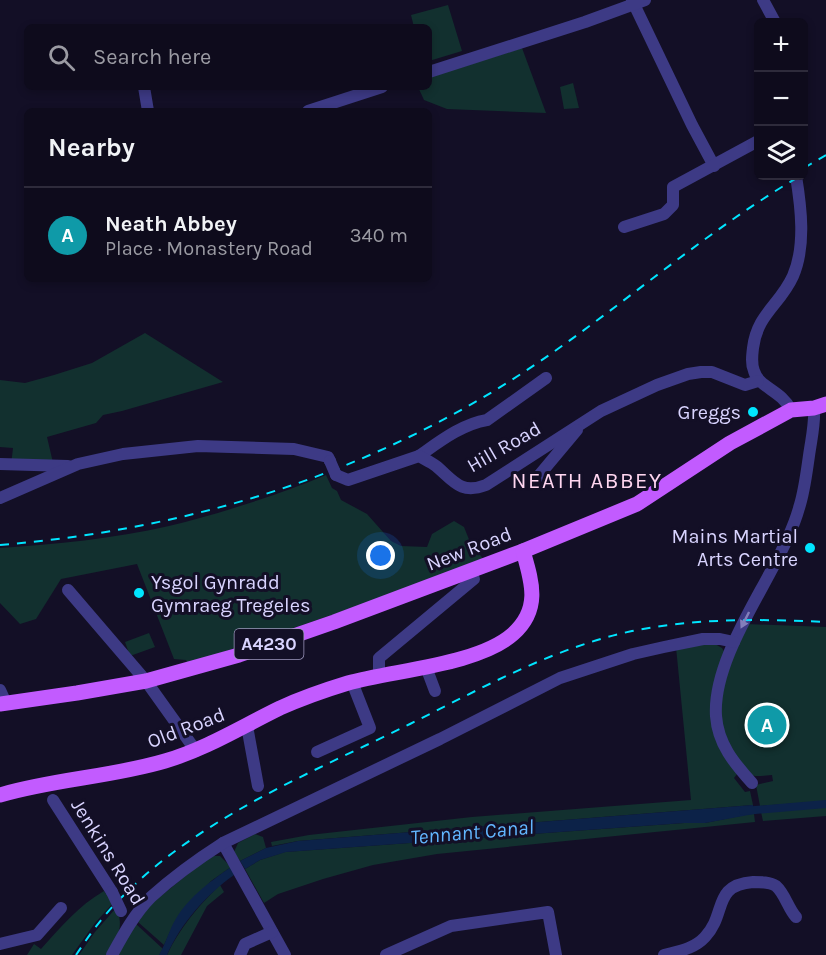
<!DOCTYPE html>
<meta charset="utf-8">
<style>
body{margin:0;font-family:Karla,sans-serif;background:#171425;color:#f1f3f6}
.controls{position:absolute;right:18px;top:18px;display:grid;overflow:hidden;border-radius:9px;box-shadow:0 3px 9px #0003}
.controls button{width:54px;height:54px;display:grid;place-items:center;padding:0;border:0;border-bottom:2px solid #2e2b3b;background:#0e0b1c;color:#f1f3f6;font:30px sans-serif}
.you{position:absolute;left:381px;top:556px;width:21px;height:21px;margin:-15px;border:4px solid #fff;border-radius:50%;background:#1a73e8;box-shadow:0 0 0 9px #1a73e833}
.badge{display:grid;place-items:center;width:39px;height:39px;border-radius:50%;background:#7c3aed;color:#fff;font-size:20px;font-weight:700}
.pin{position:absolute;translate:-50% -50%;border:3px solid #fff;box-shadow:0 2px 6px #0006}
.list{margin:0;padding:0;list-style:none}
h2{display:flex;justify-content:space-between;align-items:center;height:78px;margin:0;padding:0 24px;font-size:26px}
h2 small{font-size:20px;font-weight:400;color:#9b9ba3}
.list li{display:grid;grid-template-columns:39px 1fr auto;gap:18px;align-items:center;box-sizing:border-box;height:96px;padding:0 24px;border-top:2px solid #2e2b3b}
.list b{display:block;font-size:22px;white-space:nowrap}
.list p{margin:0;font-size:20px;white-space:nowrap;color:#9b9ba3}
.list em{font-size:20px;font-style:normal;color:#9b9ba3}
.icon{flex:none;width:33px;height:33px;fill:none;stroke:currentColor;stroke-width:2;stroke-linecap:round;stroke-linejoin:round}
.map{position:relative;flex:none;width:826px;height:955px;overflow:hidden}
.search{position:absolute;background:#0e0b1c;box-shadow:0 3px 9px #0003;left:24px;top:24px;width:408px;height:66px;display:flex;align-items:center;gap:15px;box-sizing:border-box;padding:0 21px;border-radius:9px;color:#9b9ba3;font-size:22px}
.panel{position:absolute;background:#0e0b1c;box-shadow:0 3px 9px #0003;left:24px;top:108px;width:408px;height:174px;border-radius:9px}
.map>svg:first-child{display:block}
.green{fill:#12302f}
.water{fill:#0c2248}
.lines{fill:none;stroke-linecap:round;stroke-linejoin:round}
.canal{stroke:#0c2248;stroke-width:8}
.minor{stroke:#3d3a85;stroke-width:12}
.major{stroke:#c25bff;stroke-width:15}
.rail{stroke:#00e5ff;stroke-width:2;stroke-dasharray:9 8;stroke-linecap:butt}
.minor-bridge{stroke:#3d3a85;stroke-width:12}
.oneway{fill:#837fbc}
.poi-dot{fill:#00e5ff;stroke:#130f26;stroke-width:2}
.labels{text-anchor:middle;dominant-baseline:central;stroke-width:6;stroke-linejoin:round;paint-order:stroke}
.shield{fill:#130f26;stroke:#9e99be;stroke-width:1.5}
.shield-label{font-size:18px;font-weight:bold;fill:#d9d4ff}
.poi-label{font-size:20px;fill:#d9d4ff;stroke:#130f26;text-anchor:end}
.street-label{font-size:20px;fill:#d9d4ff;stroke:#130f26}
.water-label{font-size:21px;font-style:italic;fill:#62b6ff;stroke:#130f26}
.quarter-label{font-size:22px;letter-spacing:1.5px;fill:#ffd6f0;stroke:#130f26}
</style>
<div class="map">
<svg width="826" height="955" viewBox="0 0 826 955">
<rect width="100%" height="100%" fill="#130f26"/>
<!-- green -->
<g class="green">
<polygon points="448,5 462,51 429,61 429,27 414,27 411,15"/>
<polygon points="522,48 546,113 447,109 424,100 418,87 429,87 429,77"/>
<polygon points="573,83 579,108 564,109 560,87"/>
<polygon points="145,333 223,382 122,411 103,415 96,423 47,437 54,467 11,465 13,448 0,447 0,380 25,383 54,375 92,363"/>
<path d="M 326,475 L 332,488 L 337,491 L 341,500 L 367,514 L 391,541 L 401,546 L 427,547 L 432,534 L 454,521 L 464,527 L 470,542 L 484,560 L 425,583 L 188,664 L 186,660 L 174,659 L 137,564 L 61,579 L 36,619 L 20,624 L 0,603 L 0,548 C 56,544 113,539 169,526 C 222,513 275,496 326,475 Z"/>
<path d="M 746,624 L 826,627 L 826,801 L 760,806 L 756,785 L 773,781 L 772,775 C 752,777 750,778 737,761 C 704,718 729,668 746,624 Z"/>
<polygon points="149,633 155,647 130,656 125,642"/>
<polygon points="715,644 722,648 725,653 714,694 737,774 734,778 745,792 750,791 753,805 298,841 272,846 271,842 309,835 472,817 691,800 676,647"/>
<polygon points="826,807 826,816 763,821 761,812"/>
<polygon points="750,814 754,814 755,822 437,854 373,865 323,879 278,894 264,903 245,869 260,860 285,852 684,823 705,823"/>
<polygon points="255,834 263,837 266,848 240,861 234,852 238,843"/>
<polygon points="210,856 220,856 231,867 211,881 174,923 164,945 138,922 150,905"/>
<path d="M 220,885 L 224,892 L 207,906 L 181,955 L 167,955 C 179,929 199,905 220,885 Z"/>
<path d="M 104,891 L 113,903 L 95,923 L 72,955 L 27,955 L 34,944 L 41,949 C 61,927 78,906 104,891 Z"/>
<path d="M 116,908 C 125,927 117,939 106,955 L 79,955 L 95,932 Z"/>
<polygon points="136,924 163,949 159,955 117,955"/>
</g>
<!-- water -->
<g class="water">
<polygon points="753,805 754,814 705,823 684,823 286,852 260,860 245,869 240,861 266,848 298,841"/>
<path d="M 231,867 L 234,875 C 206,895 181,923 167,955 L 159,955 C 165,945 168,934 173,924 C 186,899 208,883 231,867 Z"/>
</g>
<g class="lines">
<!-- canal -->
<polyline class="canal" points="743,811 826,804"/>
<!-- minor -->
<g class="minor">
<polyline points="632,0 692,125 714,166"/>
<polyline points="763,0 775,22"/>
<polyline points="429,72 585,22 645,0"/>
<polyline points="144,87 148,111"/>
<polyline points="308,111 382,87"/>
<polyline points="624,227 664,214 673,205 673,187 758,141"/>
<path d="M 791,410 C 781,390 759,388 754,371 C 751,364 752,356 753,348 C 757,314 780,305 793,276 C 806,246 801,207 796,176"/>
<path d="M 419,456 C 439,442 462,424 487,420 L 546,378"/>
<polyline points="0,464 68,466"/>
<path d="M 336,475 L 348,480 L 419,456 C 424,459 431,462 436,466 C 453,480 460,495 486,485 L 601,411 L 657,385 L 688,374 L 701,372 L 712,372 L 745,385 L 758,381"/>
<polyline points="536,479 577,430"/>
<polyline points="0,498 78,464 123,454 198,446 294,449 328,457 330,461"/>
<polyline points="68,590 146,681 196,751"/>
<polyline points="426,667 435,691"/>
<polyline points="379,675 379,658 474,579"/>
<polyline points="0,690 6,703"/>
<polyline points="247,726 258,786"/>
<polyline points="317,752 370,728 352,682"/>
<path d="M 752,783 C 734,763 718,744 716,716 C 713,669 750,611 771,571 C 782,551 793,530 799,508 C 805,490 807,468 810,449 C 812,436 815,422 814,408"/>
<polyline points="53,800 112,892"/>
<polyline points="223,843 285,955"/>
<polyline points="0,944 37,935 61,908"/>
<path d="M 112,955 C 123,935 135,913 151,897 C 173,877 198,859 223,843 L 440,739 L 560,678 L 633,654 L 664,647 L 703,639 L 720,639 L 734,642"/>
<polyline points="240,955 245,944 272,932"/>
<polyline points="386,955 451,926 548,912 556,955"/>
<path d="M 664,955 C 679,951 694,949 705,937 C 727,914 712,885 753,882 C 761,882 770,882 776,886 C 785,894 788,908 796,917"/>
</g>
<!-- major -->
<g class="major">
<polyline points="0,704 77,693 146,681 239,655 334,622 523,551 637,504 730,443 791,410 814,408 826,404"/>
<path d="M 0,795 C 54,779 111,777 165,761 C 206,749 241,727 280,708 C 302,698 325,690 348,683 C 394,670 478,665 513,634 C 541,609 532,582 523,551"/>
</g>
<!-- rail -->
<g class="rail">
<polyline points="804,168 826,155"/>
<path d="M 0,545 C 194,529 377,472 539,362 C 627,302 708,230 800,176"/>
<path d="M 76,955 C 90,934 105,913 124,895 C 201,817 313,772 410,724 C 482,688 553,648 632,631 C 696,618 761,619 826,622"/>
</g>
<!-- minor-bridge -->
<g class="minor-bridge">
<polyline points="330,461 336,475"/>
<polyline points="112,892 121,911"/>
</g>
</g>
<!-- one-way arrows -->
<defs><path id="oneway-solid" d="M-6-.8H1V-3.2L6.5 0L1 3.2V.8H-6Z" transform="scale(1.5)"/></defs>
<use class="oneway" href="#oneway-solid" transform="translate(745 620) rotate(117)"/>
<!-- markers -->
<g class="poi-dot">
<circle cx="753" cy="412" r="6"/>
<circle cx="810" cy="548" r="6"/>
<circle cx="139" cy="593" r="6"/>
</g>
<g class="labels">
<!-- shield labels -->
<rect class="shield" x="234.5" y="629" width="69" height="30" rx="4.5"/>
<g class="shield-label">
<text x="269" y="644">A4230</text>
</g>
<!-- poi labels -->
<g class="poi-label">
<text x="741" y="412">Greggs</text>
<text x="798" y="536">Mains Martial<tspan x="798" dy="23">Arts Centre</tspan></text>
<text x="151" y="582" text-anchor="start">Ysgol Gynradd<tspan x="151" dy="23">Gymraeg Tregeles</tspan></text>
</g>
<!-- street labels -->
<g class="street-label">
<text transform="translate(504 447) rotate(-30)">Hill Road</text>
<text transform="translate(469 549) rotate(-21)">New Road</text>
<text transform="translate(186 728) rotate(-21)">Old Road</text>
<text transform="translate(108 852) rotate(58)">Jenkins Road</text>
</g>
<!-- water labels -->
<g class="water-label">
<text transform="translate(472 832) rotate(-5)">Tennant Canal</text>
</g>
<!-- quarter labels -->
<g class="quarter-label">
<text x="587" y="481">NEATH ABBEY</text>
</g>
</g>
</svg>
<div class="controls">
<button>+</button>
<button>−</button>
<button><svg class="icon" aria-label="layers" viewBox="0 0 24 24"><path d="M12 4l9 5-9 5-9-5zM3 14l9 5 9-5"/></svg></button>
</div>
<div class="you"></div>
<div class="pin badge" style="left:767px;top:725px;background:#0f9aa8">A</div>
<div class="search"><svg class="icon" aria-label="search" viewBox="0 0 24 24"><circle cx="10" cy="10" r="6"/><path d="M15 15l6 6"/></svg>Search here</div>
<section class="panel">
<h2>Nearby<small></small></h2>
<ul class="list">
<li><span class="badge" style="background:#0f9aa8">A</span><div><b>Neath Abbey</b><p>Place · Monastery Road</p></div><em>340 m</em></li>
</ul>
</section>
</div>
